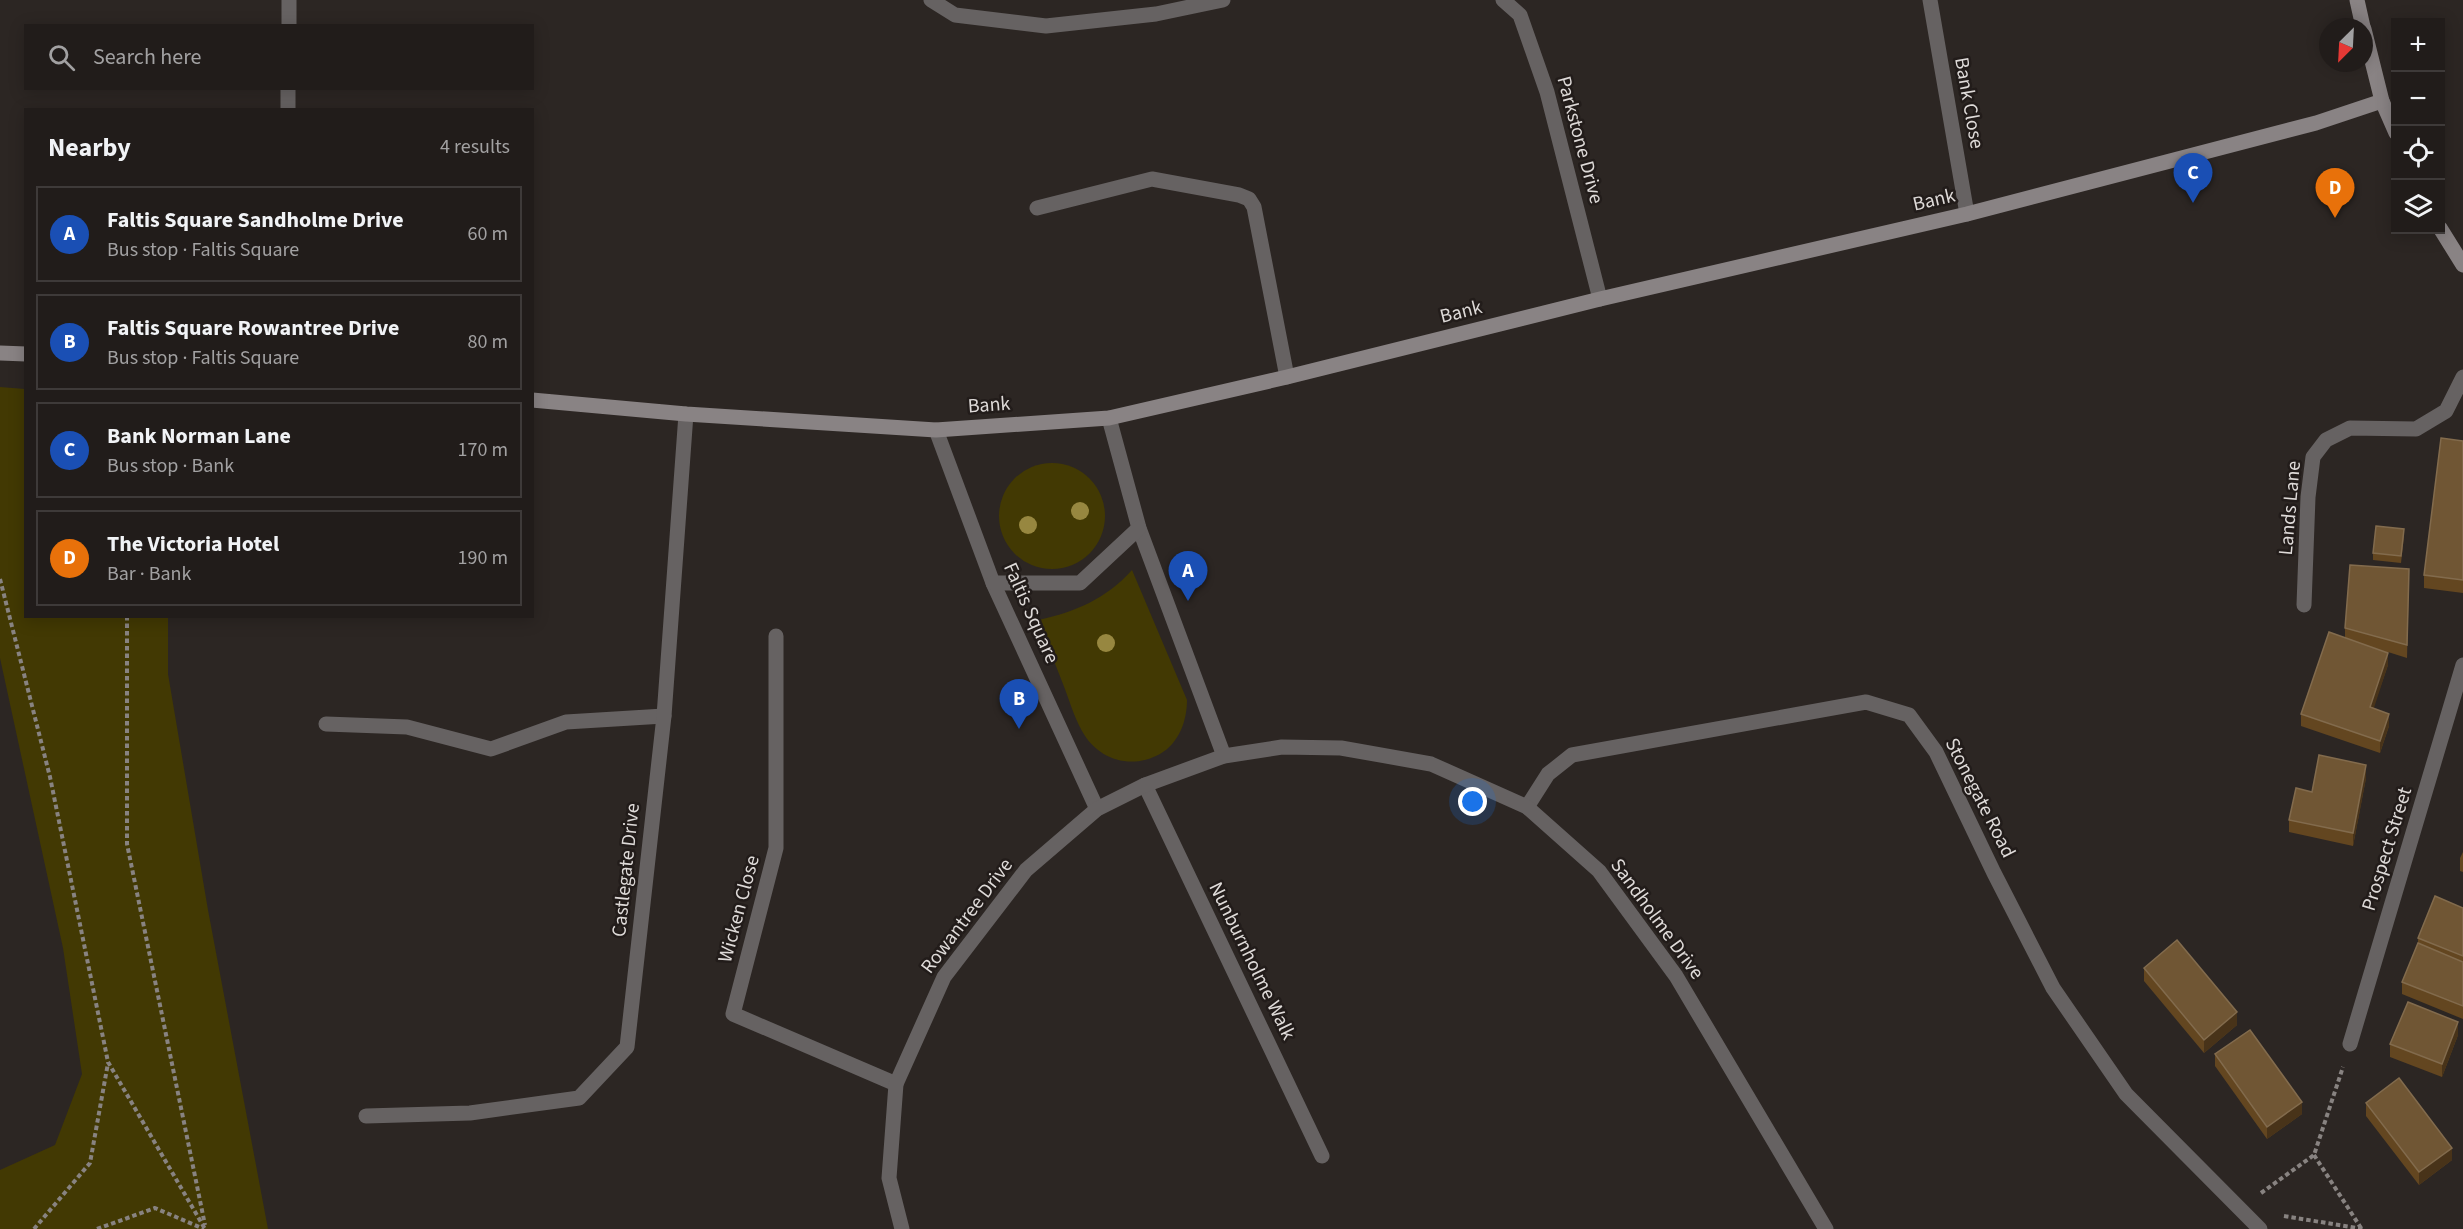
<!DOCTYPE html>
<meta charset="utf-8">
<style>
body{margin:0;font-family:"Source Sans 3",sans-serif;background:#292523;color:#f1f3f6}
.controls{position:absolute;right:18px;top:18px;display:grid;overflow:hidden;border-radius:0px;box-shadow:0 3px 15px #0003}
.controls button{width:54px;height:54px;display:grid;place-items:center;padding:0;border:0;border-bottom:2px solid #3e3a39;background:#211c1a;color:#f1f3f6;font:30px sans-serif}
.compass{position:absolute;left:2319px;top:18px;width:54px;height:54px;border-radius:50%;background:#211c1a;box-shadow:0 3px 15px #0003;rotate:204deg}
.you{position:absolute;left:1473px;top:802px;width:21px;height:21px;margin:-15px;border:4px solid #fff;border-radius:50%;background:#1a73e8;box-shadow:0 0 0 9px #1a73e833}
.badge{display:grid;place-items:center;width:39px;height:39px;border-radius:50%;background:#57cec2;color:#fff;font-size:20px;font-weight:700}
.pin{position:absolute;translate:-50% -50px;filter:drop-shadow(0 2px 3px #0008)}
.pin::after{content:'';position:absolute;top:32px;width:21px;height:18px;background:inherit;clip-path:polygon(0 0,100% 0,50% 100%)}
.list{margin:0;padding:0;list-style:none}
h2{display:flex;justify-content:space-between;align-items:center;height:78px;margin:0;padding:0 24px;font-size:26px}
h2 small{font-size:20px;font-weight:400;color:#a2a1a2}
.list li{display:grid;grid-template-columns:39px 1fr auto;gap:18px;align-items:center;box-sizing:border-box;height:96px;margin:0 12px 12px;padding:0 12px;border:2px solid #3e3a39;border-radius:0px}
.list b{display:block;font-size:22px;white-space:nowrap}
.list p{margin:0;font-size:20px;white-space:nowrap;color:#a2a1a2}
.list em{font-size:20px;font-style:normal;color:#a2a1a2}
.icon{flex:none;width:33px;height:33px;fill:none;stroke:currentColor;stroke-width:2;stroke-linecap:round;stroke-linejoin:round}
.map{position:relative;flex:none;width:2463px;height:1229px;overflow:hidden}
.search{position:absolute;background:#211c1a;box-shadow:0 3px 15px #0003;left:24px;top:24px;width:510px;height:66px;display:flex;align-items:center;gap:15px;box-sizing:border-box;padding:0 21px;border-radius:0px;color:#a2a1a2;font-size:22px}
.panel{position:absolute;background:#211c1a;box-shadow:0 3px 15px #0003;left:24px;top:108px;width:510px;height:510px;border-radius:0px}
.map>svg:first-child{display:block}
.green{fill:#423903}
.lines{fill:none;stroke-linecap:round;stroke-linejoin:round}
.path{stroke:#888381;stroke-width:4;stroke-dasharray:4.5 3;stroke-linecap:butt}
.lane{stroke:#666262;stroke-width:15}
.street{stroke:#666262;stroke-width:15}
.secondary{stroke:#898384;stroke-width:15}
.tree{fill:#978740}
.wall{fill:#634620}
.shaded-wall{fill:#483319}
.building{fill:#705634;stroke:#826b4d;stroke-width:1.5}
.labels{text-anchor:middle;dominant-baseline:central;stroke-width:5;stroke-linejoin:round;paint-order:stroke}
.street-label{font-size:20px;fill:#dedad8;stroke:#221c1a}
</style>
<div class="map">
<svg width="2463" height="1229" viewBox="0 0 2463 1229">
<rect width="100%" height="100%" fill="#2c2623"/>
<!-- green -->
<g class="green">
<polygon points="0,387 25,389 26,616 168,617 168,674 208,910 268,1229 0,1229 0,1170 55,1145 82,1074 63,948 0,658"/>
<circle cx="1052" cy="516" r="53"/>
<path d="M 1132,570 L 1187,700 C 1187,721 1179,743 1160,754 C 1131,770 1098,760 1082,731 C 1074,717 1069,699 1063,684 C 1055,663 1046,642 1038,620 C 1075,612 1106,599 1132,570 Z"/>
</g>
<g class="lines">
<!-- path -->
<g class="path">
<polyline points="0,579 50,777 108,1062 205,1229"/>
<polyline points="127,616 127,844 205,1225"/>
<polyline points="2314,1155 2361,1228"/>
<polyline points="2261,1193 2314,1155 2343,1067"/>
<polyline points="2284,1216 2363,1229"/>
<polyline points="34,1229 90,1163 108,1063"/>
<polyline points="97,1229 155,1208 204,1229"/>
</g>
<!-- lane -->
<g class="lane">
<polyline points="1037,208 1152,179 1239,195 1249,199 1254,207 1287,377"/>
<polyline points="2304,605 2308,497 2313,457 2326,440 2350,428 2416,429 2446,411 2463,377"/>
</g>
<!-- street -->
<g class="street">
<polyline points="931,0 955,15 1046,26 1156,14 1223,0"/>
<polyline points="1503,0 1520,15 1547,92 1600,299"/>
<polyline points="1930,0 1967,214"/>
<polyline points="289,26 289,0"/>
<polyline points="288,110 288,88"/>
<polyline points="1109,418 1139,528 1224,756"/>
<polyline points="936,430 993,583 1097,809"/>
<polyline points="993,583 1080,583 1139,528"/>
<polyline points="776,636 776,848 733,1014 896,1084"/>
<polyline points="326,724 407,727 491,749 566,722 664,716"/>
<polyline points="1145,785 1322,1156"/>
<polyline points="1527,807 1548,774 1572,755 1866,702 1909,715 1936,752 1994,873 2053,988 2126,1094 2260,1229"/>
<polyline points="2350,1044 2463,665"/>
<polyline points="366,1116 470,1113 579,1098 627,1047 664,716 686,414"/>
<polyline points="902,1229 889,1178 896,1084 944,977 1026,870 1097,809 1145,785 1224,756 1282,747 1341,748 1431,764 1527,807 1599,871 1676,976 1826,1229"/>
</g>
<!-- secondary -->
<g class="secondary">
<polyline points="2357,0 2363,27"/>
<polyline points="2364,29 2382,101 2396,133"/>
<polyline points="2440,228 2463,265"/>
<polyline points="0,353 26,354"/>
<polyline points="532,400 686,414 936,430 1109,418 1287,377 1600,299 1967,214 2316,123 2382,101"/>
</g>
</g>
<!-- trees -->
<g class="tree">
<circle cx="1080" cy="511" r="9"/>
<circle cx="1028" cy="525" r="9"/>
<circle cx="1106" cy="643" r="9"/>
</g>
<!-- wall -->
<g class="wall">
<polygon points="2463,441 2463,593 2424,588 2424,575"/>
<polygon points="2404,536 2401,563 2373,560 2373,553"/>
<polygon points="2409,581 2407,658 2388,652 2388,665 2373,708 2389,726 2380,753 2301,726 2301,714 2345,638 2345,628"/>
<polygon points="2366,778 2353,846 2289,832 2289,820 2312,792"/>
<polygon points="2463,852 2463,872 2460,871 2460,858"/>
<polygon points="2463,908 2463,1019 2402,994 2402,982 2418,943 2418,938"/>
<polygon points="2144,968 2237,1025 2204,1053 2144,981"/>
<polygon points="2458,1035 2442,1077 2390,1057 2390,1044"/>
<polygon points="2215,1054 2302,1114 2267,1139 2215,1066"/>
<polygon points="2366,1103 2452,1160 2419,1185 2366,1116"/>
</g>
<!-- shaded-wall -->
<g class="shaded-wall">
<polygon points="2388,653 2388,665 2370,720 2370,707"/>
<polygon points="2389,714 2389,726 2380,753 2380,741"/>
<polygon points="2366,765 2366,778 2353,846 2353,833"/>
<polygon points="2237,1012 2237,1025 2204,1053 2204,1040"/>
<polygon points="2458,1022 2458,1035 2442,1077 2442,1064"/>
<polygon points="2302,1102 2302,1114 2267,1139 2267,1127"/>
<polygon points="2452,1148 2452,1160 2419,1185 2419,1172"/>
</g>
<!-- building -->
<g class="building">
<polygon points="2441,438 2463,441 2463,580 2424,575"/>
<polygon points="2376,526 2404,529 2401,556 2373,553"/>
<polygon points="2350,565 2409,569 2407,645 2345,628"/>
<polygon points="2329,632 2388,653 2370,707 2389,714 2380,741 2301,714"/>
<polygon points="2319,755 2366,765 2353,833 2289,820 2296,788 2312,792"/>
<polygon points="2435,896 2463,908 2463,956 2418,938"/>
<polygon points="2177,940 2237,1012 2204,1040 2144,968"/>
<polygon points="2418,943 2463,962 2463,1006 2402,982"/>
<polygon points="2408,1002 2458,1022 2442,1064 2390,1044"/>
<polygon points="2250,1030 2302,1102 2267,1127 2215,1054"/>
<polygon points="2399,1078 2452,1148 2419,1172 2366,1103"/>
</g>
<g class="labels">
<!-- street labels -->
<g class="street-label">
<text transform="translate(1969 103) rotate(80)">Bank Close</text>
<text transform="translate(1580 140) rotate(75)">Parkstone Drive</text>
<text transform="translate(1934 200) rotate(-13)">Bank</text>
<text transform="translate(1461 312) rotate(-14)">Bank</text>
<text transform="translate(989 405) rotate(-4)">Bank</text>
<text transform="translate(2290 508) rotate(-85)">Lands Lane</text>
<text transform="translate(1031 613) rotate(66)">Faltis Square</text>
<text transform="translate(1980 798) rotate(63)">Stonegate Road</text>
<text transform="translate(2387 849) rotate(-73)">Prospect Street</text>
<text transform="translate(626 870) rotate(-84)">Castlegate Drive</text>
<text transform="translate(739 909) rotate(-75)">Wicken Close</text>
<text transform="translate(967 916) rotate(-53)">Rowantree Drive</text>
<text transform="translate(1657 919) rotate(54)">Sandholme Drive</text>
<text transform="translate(1252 961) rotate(64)">Nunburnholme Walk</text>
</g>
</g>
</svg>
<div class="controls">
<button>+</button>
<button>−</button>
<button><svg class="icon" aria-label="locate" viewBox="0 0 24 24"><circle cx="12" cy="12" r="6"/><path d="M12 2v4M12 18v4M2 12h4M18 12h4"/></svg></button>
<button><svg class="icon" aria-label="layers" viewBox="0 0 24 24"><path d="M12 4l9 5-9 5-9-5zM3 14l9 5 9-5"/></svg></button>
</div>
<svg class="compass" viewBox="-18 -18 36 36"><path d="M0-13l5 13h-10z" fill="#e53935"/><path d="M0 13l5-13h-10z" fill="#a2a1a2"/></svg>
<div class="you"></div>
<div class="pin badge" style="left:1188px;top:601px;background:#1a4fb4">A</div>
<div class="pin badge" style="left:1019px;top:729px;background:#1a4fb4">B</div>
<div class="pin badge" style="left:2193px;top:203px;background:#1a4fb4">C</div>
<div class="pin badge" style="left:2335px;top:218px;background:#e8710a">D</div>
<div class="search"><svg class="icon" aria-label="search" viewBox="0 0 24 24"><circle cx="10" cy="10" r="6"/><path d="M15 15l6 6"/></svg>Search here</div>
<section class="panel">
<h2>Nearby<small>4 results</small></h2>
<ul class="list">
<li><span class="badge" style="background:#1a4fb4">A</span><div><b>Faltis Square Sandholme Drive</b><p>Bus stop · Faltis Square</p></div><em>60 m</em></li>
<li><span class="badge" style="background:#1a4fb4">B</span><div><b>Faltis Square Rowantree Drive</b><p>Bus stop · Faltis Square</p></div><em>80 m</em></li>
<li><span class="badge" style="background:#1a4fb4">C</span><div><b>Bank Norman Lane</b><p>Bus stop · Bank</p></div><em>170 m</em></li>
<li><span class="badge" style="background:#e8710a">D</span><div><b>The Victoria Hotel</b><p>Bar · Bank</p></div><em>190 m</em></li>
</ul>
</section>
</div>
